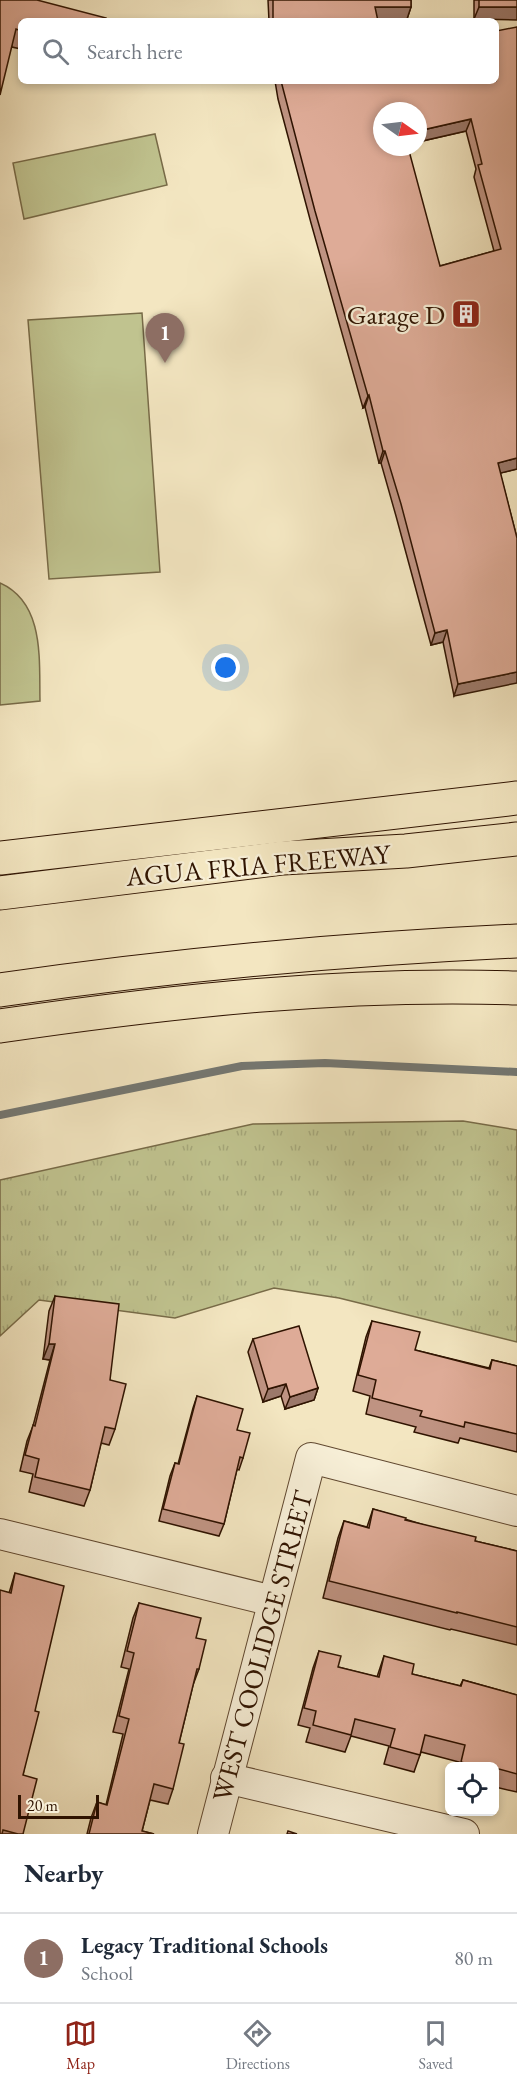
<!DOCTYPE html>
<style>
body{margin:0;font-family:"EB Garamond",serif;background:#f6f6f7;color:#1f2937}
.controls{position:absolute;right:18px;bottom:18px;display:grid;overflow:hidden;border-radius:9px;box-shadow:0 3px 9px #0003}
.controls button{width:54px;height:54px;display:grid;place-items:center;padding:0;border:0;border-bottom:2px solid #e0e1e3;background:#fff;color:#1f2937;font:30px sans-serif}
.compass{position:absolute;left:373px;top:102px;width:54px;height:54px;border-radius:50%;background:#fff;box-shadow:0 3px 9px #0003;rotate:104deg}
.scale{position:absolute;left:18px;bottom:15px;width:81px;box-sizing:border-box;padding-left:6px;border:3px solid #2f1300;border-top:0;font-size:16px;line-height:21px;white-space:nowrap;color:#2f1300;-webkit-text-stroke:4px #f7efd7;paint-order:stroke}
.you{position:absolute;left:226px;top:668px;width:21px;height:21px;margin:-15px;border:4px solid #fff;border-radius:50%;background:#1a73e8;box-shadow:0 0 0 9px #1a73e833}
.badge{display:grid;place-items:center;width:39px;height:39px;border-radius:50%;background:#8f2418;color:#fff;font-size:20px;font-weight:700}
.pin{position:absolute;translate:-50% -50px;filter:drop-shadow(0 2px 3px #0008)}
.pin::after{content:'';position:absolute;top:32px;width:21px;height:18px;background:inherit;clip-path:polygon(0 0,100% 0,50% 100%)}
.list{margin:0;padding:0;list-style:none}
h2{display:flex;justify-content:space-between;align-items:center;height:78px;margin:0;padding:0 24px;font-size:26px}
h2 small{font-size:20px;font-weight:400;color:#747a83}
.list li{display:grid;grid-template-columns:39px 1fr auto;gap:18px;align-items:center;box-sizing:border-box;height:90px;padding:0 24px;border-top:2px solid #e0e1e3}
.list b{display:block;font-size:22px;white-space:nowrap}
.list p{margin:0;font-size:20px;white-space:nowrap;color:#747a83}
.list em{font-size:20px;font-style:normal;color:#747a83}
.icon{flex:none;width:33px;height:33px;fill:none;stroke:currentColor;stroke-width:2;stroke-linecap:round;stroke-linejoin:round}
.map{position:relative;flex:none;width:517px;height:1834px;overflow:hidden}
.search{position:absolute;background:#fff;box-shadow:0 3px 9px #0003;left:18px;right:18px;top:18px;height:66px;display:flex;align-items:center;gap:15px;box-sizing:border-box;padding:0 21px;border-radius:9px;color:#747a83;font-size:22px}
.sheet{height:168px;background:#fff}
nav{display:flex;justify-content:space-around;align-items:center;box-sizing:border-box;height:84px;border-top:2px solid #e0e1e3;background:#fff;font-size:16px;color:#747a83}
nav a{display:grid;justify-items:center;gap:3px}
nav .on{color:#8f2418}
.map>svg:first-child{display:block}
.park{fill:url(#park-tufts);stroke:#786b48;stroke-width:1.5}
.pitch{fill:#c0c38f;stroke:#786b48;stroke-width:1.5}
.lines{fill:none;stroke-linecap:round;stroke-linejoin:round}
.stream{stroke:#747873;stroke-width:8}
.minor-casing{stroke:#604830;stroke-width:32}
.motorway-casing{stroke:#2f1300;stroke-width:35}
.minor{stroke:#f7efd7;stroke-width:30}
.motorway{stroke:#f3e6c1;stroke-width:33}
.wall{fill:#bf9382;stroke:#2f1300;stroke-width:1.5;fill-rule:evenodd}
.shaded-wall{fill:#9b786a;stroke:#2f1300;stroke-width:1.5}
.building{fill:#deab97;stroke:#2f1300;stroke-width:1.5;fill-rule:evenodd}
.labels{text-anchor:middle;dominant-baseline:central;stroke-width:4.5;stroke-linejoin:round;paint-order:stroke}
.poi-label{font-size:27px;fill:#2f1300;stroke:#f7efd7;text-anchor:end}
.street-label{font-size:27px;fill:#2f1300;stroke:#f7efd7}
</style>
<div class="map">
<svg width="517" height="1834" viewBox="0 0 517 1834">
<defs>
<pattern id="park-tufts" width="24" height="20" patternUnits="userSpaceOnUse" patternTransform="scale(1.5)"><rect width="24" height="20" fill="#c0c38f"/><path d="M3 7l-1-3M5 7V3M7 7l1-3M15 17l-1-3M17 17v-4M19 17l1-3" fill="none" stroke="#a5a77a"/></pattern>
</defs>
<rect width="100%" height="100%" fill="#f3e6c1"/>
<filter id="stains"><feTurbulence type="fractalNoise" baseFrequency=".00333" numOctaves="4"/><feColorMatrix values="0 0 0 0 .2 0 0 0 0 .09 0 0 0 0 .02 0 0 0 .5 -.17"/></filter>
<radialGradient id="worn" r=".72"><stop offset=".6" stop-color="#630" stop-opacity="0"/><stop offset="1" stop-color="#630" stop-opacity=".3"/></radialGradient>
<!-- park -->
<polygon class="park" points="463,1121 517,1130 517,1342 339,1298 274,1288 175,1318 39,1300 0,1336 0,1180 253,1124"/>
<!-- pitch -->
<g class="pitch">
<polygon points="155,134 167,185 24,219 13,163"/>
<polygon points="142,313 160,572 49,579 28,320"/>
<path d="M 0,583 C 45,603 39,660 40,701 L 0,705 Z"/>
</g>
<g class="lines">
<!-- stream -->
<polyline class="stream" points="0,1115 242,1066 325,1063 517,1072"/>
<!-- minor casing -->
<g class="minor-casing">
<g id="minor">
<polyline points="0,1534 273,1601"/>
<polyline points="226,1778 464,1834"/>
<polyline points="213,1834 311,1458 517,1511"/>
</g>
</g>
<!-- motorway casing -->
<g class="motorway-casing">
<g id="motorway">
<polyline points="0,858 517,798"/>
<polyline points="0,893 283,858 406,851 517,839"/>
<path d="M 0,990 C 171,965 344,949 517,941"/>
<path d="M 0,1026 C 171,1001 344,982 517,988"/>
</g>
</g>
<!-- minor -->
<use href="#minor" class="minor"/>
<!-- motorway -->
<use href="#motorway" class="motorway"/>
</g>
<!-- wall -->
<g class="wall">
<polygon points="0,0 21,21 21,49 12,47"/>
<polygon points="268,0 411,0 411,7 407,19 377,19 378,21 269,21"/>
<polygon points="474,0 517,0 474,19"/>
<path d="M 517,27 L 517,469 L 500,473 L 517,538 L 454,696 L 443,642 L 431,645 L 396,516 L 381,463 L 379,463 L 365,407 L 363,408 L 311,223 L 278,99 L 275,81 L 496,81 ZM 382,111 L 418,111 L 418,142 L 466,131 L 476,169 L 474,177 L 494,251 L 440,266 Z"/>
<polygon points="55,1296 110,1380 115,1429 109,1445 101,1443 90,1490 84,1506 29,1492 33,1474 20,1471 27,1441 33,1426 50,1360 43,1359 49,1311"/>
<polygon points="372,1321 415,1350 489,1368 492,1360 517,1366 517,1452 460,1438 458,1443 414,1432 416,1427 366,1414 370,1396 353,1391 366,1337"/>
<polygon points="253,1339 318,1388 314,1400 285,1409 281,1396 263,1402 248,1352"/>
<polygon points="197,1396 237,1430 243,1458 239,1470 237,1469 224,1524 219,1536 159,1521 170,1476 175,1463 178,1464 193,1408"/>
<polygon points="373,1509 475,1541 517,1551 517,1645 451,1629 450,1630 323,1598 338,1538 344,1521 367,1527"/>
<polygon points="15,1573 35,1711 23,1775 23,1834 0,1834 9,1593"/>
<polygon points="139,1603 196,1638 199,1669 193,1685 179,1743 173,1789 168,1804 150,1800 142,1831 154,1834 87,1834 91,1818 97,1802 106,1805 123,1734 113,1732 129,1669 121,1667 133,1618"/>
<polygon points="319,1651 338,1667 377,1677 384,1656 412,1674 460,1686 463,1680 517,1695 517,1792 495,1787 495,1767 458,1767 459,1762 421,1752 414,1772 384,1764 389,1746 351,1736 345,1752 306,1742 310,1728 298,1725 313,1668"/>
</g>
<!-- shaded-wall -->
<g class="shaded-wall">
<polygon points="375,7 411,7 407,19 370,19"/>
<polygon points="479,7 517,7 517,20 474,19"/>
<polygon points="471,119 466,131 418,142 418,131"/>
<polygon points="369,395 365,407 363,408 368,396"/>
<polygon points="383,451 385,451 381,463 379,463"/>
<polygon points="517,458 517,469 493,475 498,463"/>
<polygon points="447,630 443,642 431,645 435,633"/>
<polygon points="517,672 517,683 454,696 458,684"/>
<polygon points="49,1344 55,1344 50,1360 43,1359"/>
<polygon points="286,1384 281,1396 263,1402 268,1389"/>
<polygon points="318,1388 314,1400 285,1409 290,1397"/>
</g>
<!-- building -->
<g class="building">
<polygon points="0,0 37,0 106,18 105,21 21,21 21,31 16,29 0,95"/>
<polygon points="273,0 411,0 411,7 375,7 378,21 273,21"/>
<rect x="479" y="0" width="38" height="7"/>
<path d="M 517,27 L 517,458 L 498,463 L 517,538 L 517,672 L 458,684 L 447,630 L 435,633 L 401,504 L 385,451 L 383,451 L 369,395 L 368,396 L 315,211 L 281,81 L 496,81 L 496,31 ZM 382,111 L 418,111 L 418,131 L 471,119 L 482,164 L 478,165 L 501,249 L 440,266 L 408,147 L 382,147 Z"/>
<polygon points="55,1296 119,1304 110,1380 126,1384 115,1429 105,1427 90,1490 35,1477 39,1459 25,1455 33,1425 35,1426 55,1344 49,1344"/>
<polygon points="372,1321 420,1332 415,1350 490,1369 492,1360 517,1366 517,1434 465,1422 464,1427 420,1416 422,1411 372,1398 376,1380 358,1375"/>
<polygon points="299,1326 318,1388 290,1397 286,1384 268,1389 253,1339"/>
<polygon points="197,1396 243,1409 237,1430 250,1433 243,1458 240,1457 224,1524 163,1509 175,1463 179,1464"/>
<polygon points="373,1509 406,1518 405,1520 476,1537 475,1541 517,1551 517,1627 457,1612 457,1613 329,1581 344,1521 369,1528"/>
<polygon points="15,1573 64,1586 35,1711 39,1712 23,1775 37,1779 23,1834 18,1834 3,1830 2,1834 0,1834 0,1590 11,1593"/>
<polygon points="139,1603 201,1618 196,1638 206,1640 199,1669 197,1669 179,1743 184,1744 173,1789 154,1784 142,1831 154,1834 89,1834 97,1802 107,1805 129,1719 119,1716 134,1653 127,1651"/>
<polygon points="319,1651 341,1656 338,1667 379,1677 384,1656 414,1664 412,1674 461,1686 463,1680 517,1695 517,1774 495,1768 495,1767 478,1767 461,1762 465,1745 425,1735 420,1755 390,1747 395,1729 355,1719 351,1735 313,1725 316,1711 304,1708"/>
<polygon points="288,1831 297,1834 287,1834"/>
</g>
<!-- icons -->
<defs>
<g id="building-square" transform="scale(1.5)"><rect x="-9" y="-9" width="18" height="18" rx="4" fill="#8f2418" stroke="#f7efd7"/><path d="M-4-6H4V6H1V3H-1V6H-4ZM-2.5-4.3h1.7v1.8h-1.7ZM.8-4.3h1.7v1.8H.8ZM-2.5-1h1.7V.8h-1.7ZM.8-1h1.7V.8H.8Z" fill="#fff"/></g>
</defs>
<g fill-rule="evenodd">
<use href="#building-square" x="466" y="314"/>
</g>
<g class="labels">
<!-- poi labels -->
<g class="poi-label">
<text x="445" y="314">Garage D</text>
</g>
<!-- street labels -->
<g class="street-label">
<text transform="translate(258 865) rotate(-5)">AGUA FRIA FREEWAY</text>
<text transform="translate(262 1646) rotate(-75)">WEST COOLIDGE STREET</text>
</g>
</g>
<rect width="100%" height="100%" filter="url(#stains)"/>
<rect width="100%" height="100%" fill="url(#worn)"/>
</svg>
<div class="controls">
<button><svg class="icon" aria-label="locate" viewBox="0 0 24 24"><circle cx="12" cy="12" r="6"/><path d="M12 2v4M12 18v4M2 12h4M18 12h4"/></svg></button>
</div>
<svg class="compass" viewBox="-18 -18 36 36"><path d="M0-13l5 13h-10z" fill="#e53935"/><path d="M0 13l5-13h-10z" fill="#747a83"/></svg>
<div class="scale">20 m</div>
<div class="you"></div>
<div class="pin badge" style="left:165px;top:363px;background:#8d6e63">1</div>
<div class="search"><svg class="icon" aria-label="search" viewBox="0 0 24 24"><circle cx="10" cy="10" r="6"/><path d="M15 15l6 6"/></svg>Search here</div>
</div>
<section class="sheet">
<h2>Nearby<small></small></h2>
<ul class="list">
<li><span class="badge" style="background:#8d6e63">1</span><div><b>Legacy Traditional Schools</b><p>School</p></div><em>80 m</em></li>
</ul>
</section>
<nav>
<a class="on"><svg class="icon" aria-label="map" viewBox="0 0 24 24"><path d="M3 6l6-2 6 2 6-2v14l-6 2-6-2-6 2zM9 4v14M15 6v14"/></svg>Map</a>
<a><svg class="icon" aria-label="directions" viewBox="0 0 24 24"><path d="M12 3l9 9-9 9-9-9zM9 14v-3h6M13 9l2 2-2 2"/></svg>Directions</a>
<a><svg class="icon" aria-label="saved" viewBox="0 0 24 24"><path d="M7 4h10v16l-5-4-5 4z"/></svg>Saved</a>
</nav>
